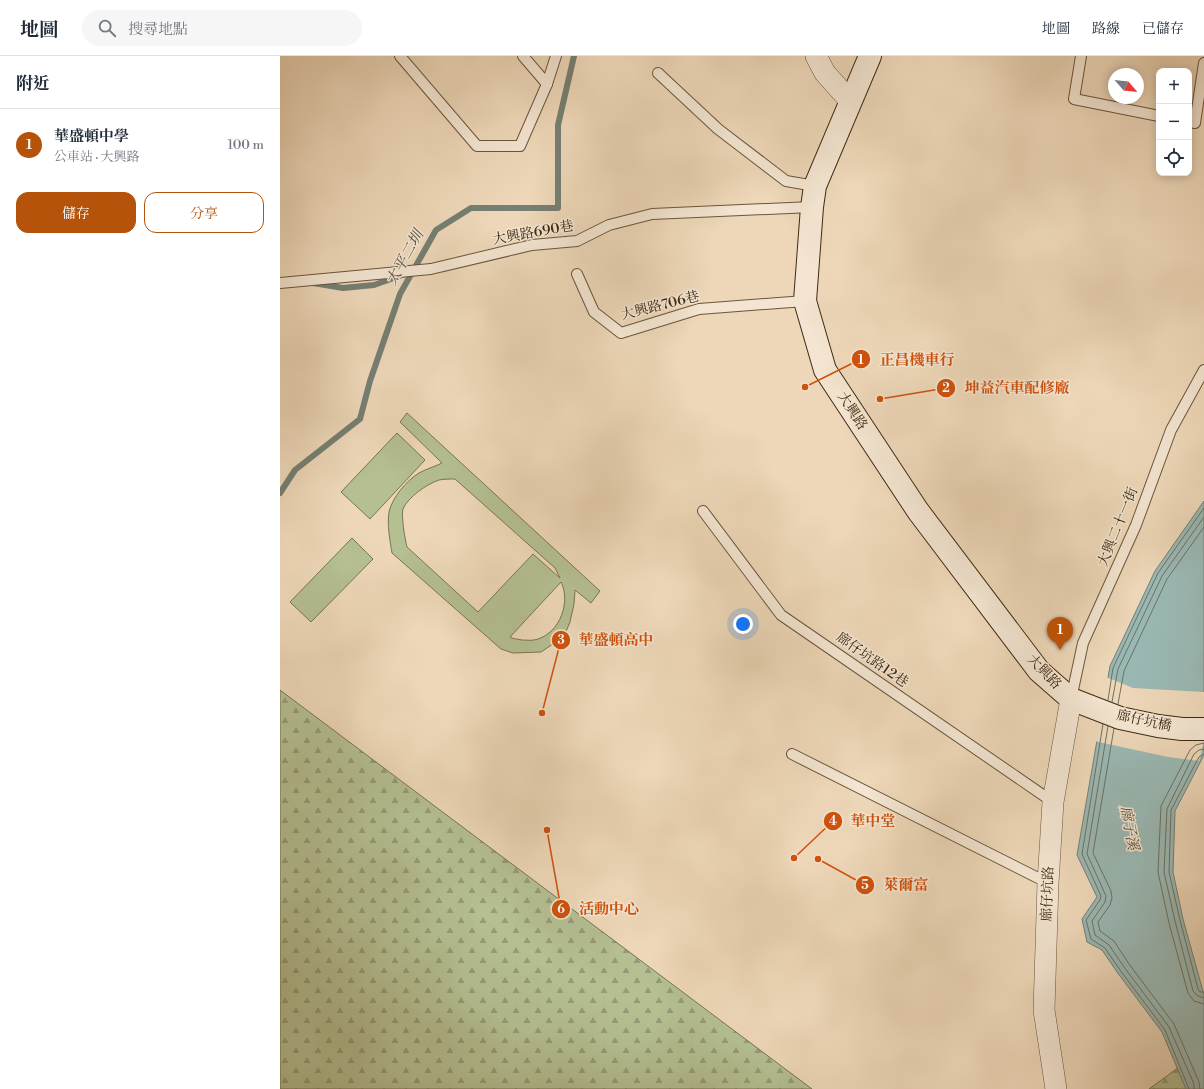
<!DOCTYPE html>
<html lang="zh-TW">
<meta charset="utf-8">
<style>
body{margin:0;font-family:"Libre Bodoni","Noto Serif TC",serif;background:#f6f6f7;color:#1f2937}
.controls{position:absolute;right:12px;top:12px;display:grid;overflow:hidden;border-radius:8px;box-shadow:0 2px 10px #0003}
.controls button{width:36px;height:36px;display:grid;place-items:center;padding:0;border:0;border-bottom:1px solid #e0e1e3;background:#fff;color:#1f2937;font:20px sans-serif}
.compass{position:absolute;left:828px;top:12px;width:36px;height:36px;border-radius:50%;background:#fff;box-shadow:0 2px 10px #0003;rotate:118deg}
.you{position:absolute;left:463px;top:568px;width:14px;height:14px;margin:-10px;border:3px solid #fff;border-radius:50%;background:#1a73e8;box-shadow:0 0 0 6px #1a73e833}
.badge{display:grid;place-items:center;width:26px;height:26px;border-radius:50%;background:#b45309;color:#fff;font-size:13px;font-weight:700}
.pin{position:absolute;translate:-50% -33px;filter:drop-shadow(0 1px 2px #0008)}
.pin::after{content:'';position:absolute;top:21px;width:14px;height:12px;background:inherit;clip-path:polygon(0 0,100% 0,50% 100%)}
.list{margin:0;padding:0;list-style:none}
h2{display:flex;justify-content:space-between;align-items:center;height:52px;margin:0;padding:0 16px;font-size:17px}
h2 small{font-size:13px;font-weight:400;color:#747a83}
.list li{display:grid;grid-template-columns:26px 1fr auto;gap:12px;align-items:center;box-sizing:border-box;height:72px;padding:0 16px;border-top:1px solid #e0e1e3}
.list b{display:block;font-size:15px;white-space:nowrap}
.list p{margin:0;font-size:13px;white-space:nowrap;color:#747a83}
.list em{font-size:13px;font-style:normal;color:#747a83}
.actions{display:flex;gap:8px;padding:12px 16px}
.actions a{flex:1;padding:9px 0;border:1px solid #b45309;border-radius:12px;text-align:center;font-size:14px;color:#b45309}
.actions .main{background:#b45309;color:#fff}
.icon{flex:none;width:22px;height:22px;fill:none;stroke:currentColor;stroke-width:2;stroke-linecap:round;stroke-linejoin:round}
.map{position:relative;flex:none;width:924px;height:1033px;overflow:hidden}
header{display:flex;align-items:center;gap:24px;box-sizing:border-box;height:56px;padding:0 20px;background:#fff;border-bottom:1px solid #e0e1e3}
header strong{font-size:19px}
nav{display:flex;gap:22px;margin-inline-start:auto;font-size:14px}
.search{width:280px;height:36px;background:#f6f6f7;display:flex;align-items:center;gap:10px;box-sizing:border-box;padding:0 14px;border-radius:22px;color:#747a83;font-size:15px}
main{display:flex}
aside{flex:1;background:#fff}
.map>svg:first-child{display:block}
.forest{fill:url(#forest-firs);stroke:#7a7452}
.pitch{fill:#b4bf92;stroke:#7a7452;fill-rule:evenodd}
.water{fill:#9ab8b3;stroke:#767f73}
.pier{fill:#edd7b8}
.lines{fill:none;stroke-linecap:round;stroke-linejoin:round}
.shore{stroke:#6d7163;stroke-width:1}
.stream{stroke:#767f73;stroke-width:6}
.service-casing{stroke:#6b553c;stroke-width:12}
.minor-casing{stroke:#6b553c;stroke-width:22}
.secondary-casing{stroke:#402a13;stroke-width:24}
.service{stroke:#f3e5d1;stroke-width:10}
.minor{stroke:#f3e5d1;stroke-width:21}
.secondary{stroke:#f3e5d1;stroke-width:22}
.labels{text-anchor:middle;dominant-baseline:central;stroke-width:3;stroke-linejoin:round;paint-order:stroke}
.street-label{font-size:14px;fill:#402a13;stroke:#f3e5d1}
.water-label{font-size:15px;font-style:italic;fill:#564e3b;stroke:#f3e5d1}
.leader{fill:none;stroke:#cf520d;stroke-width:1.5}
.callout-dot{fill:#cf520d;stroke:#f3e5d1;stroke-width:1.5}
.mark-label{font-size:12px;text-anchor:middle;font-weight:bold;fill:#fff}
.callout-label{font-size:15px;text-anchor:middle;font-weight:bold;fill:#cf520d;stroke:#f3e5d1;stroke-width:3;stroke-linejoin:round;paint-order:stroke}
</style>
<header>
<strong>地圖</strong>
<div class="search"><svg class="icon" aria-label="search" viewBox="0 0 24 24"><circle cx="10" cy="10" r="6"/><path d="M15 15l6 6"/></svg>搜尋地點</div>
<nav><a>地圖</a><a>路線</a><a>已儲存</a></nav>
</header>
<main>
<aside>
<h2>附近<small></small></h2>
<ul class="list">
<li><span class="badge">1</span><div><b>華盛頓中學</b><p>公車站 · 大興路</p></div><em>100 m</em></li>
</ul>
<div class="actions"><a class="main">儲存</a><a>分享</a></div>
</aside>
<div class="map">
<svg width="924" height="1033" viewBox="0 0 924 1033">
<defs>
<pattern id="forest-firs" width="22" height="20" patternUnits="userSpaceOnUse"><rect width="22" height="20" fill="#b4bf92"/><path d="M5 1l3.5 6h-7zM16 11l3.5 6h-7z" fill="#949b76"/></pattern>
</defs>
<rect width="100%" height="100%" fill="#edd7b8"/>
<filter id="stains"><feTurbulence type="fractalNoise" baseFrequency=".005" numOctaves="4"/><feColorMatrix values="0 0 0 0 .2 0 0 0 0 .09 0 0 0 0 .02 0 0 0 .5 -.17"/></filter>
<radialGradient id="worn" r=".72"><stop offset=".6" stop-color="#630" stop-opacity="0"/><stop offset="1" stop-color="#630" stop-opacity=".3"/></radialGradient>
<!-- forest -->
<g class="forest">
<polygon points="0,634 532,1033 0,1033"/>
<polygon points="924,993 924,1033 869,1033"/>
</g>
<!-- pitch -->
<g class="pitch">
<path d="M 127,357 L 320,535 L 311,547 L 295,534 L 294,548 L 290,566 L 285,578 L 276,586 L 261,596 L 233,597 L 221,593 L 112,497 C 110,485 107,469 109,456 C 112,442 126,425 139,417 C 146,413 154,411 162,407 L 120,366 ZM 175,423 L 275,512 L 280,522 L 253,498 L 198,556 L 127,491 C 125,484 121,459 123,453 C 128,441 147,428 159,424 C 164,423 170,423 175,423 ZM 281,526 C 291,546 280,576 258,583 C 253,585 247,584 242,584 C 238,583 233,583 230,581 Z"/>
<polygon points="117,377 145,404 90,463 61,436"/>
<polygon points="72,482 93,503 31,566 10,546"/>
</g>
<!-- water -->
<polygon class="water" points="924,445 924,699 895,755 893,816 903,863 924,939 924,1033 906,1033 882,976 837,916 822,894 807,886 802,863 817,841 797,799 830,610 875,515"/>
<!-- pier -->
<polygon class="pier" points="826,621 853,632 924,636 924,685 919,705 888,701 814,685"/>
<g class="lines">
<!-- shore -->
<g class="shore">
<polyline points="828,644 833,612 878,517 924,452"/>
<polyline points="832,646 838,613 882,520 924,461"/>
<polyline points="838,648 844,615 887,523 924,471"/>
<polyline points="823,668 802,798 821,840 820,844 806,864 811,883 825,892 840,914 885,974 909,1033"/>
<polyline points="828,670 807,798 826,840 825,846 812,865 815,879 829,889 844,911 889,971 914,1028 914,1033"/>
<polyline points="834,672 813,797 831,835 832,842 830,849 818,866 820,875 834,885 849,908 894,968 919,1026 920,1033"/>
<polyline points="924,687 916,689 910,694 881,750 878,816 889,867 908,937 914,945 924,948"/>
<polyline points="924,693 919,694 914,698 887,753 884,816 895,865 913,935 918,940 924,942"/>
<polyline points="924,698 919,701 891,754 889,816 900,864 918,933 920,936 924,936"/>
</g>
<!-- stream -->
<g class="stream">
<polyline points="33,227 63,232 94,229 122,219"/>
<polyline points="0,437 15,414 80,363 90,325 120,238 156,174 191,152 278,152 278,69 294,0"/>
</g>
<!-- service casing -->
<g class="service-casing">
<g id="service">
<polyline points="120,0 197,90 240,90 267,28 276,0"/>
<polyline points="243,0 267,28"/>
<polyline points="801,0 794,43 879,60"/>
<polyline points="378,17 438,73 506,125 535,130"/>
<polyline points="909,66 915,67 924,7"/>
<polyline points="297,218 314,256 341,277 419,253 525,245"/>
<polyline points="0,227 151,213 252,189 297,185 329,169 372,158 532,151"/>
<polyline points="423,455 501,559 773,746"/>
<polyline points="791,643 803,587 856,469 891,374 924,314"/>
<polyline points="512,698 768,827"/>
</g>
</g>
<!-- minor casing -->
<g class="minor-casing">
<g id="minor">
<polyline points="536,0 545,17 570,45"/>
<polyline points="776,1033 764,954 768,827 773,746 791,643"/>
</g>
</g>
<!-- secondary casing -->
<g class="secondary-casing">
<polyline id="secondary" points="590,0 535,130 532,151 525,245 545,314 638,455 759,615 791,643 840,662 878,670 902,673 924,673"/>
</g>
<!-- service -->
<use href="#service" class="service"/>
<!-- minor -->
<use href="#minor" class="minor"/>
<!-- secondary -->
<use href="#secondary" class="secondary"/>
</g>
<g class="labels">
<!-- street labels -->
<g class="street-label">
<text transform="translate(253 177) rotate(-10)">大興路690巷</text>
<text transform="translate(380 250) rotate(-14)">大興路706巷</text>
<text transform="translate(572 355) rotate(57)">大興路</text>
<text transform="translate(838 471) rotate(-68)">大興二十一街</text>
<text transform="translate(592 604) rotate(35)">廍仔坑路12巷</text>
<text transform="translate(764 616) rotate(46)">大興路</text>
<text transform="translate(864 665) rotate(12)">廍仔坑橋</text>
<text transform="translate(768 838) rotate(-88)">廍仔坑路</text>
</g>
<!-- water labels -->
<g class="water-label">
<text transform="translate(125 202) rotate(-61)">太平二圳</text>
<text transform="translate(849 772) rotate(79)">廍子溪</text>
</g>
</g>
<!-- callouts -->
<path class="leader" d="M525 331L581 303M600 343L666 332M262 657L281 584M514 802L553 765M538 803L585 829M267 774L281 853"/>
<g class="callout-dot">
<circle cx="525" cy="331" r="4"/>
<circle cx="600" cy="343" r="4"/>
<circle cx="262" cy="657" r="4"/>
<circle cx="514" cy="802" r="4"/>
<circle cx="538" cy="803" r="4"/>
<circle cx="267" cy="774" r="4"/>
<circle cx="581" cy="303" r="10"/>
<circle cx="666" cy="332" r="10"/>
<circle cx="281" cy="584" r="10"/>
<circle cx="553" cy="765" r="10"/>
<circle cx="585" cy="829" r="10"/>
<circle cx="281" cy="853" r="10"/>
</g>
<g class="mark-label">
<text x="581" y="308">1</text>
<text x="666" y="336">2</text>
<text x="281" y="588">3</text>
<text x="553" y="769">4</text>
<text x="585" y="833">5</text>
<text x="281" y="857">6</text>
</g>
<g class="callout-label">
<text x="637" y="309">正昌機車行</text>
<text x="737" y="337">坤益汽車配修廠</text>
<text x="336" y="589">華盛頓高中</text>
<text x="593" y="770">華中堂</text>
<text x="626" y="834">萊爾富</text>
<text x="329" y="858">活動中心</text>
</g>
<rect width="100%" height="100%" filter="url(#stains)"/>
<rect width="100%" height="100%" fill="url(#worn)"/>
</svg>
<div class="controls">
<button>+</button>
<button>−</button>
<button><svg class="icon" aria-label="locate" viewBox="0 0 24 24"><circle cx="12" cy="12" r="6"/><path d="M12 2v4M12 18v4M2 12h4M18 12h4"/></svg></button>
</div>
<svg class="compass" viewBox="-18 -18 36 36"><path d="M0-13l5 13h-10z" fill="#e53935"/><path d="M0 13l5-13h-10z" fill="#747a83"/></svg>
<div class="you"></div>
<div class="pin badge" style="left:780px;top:594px">1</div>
</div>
</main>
